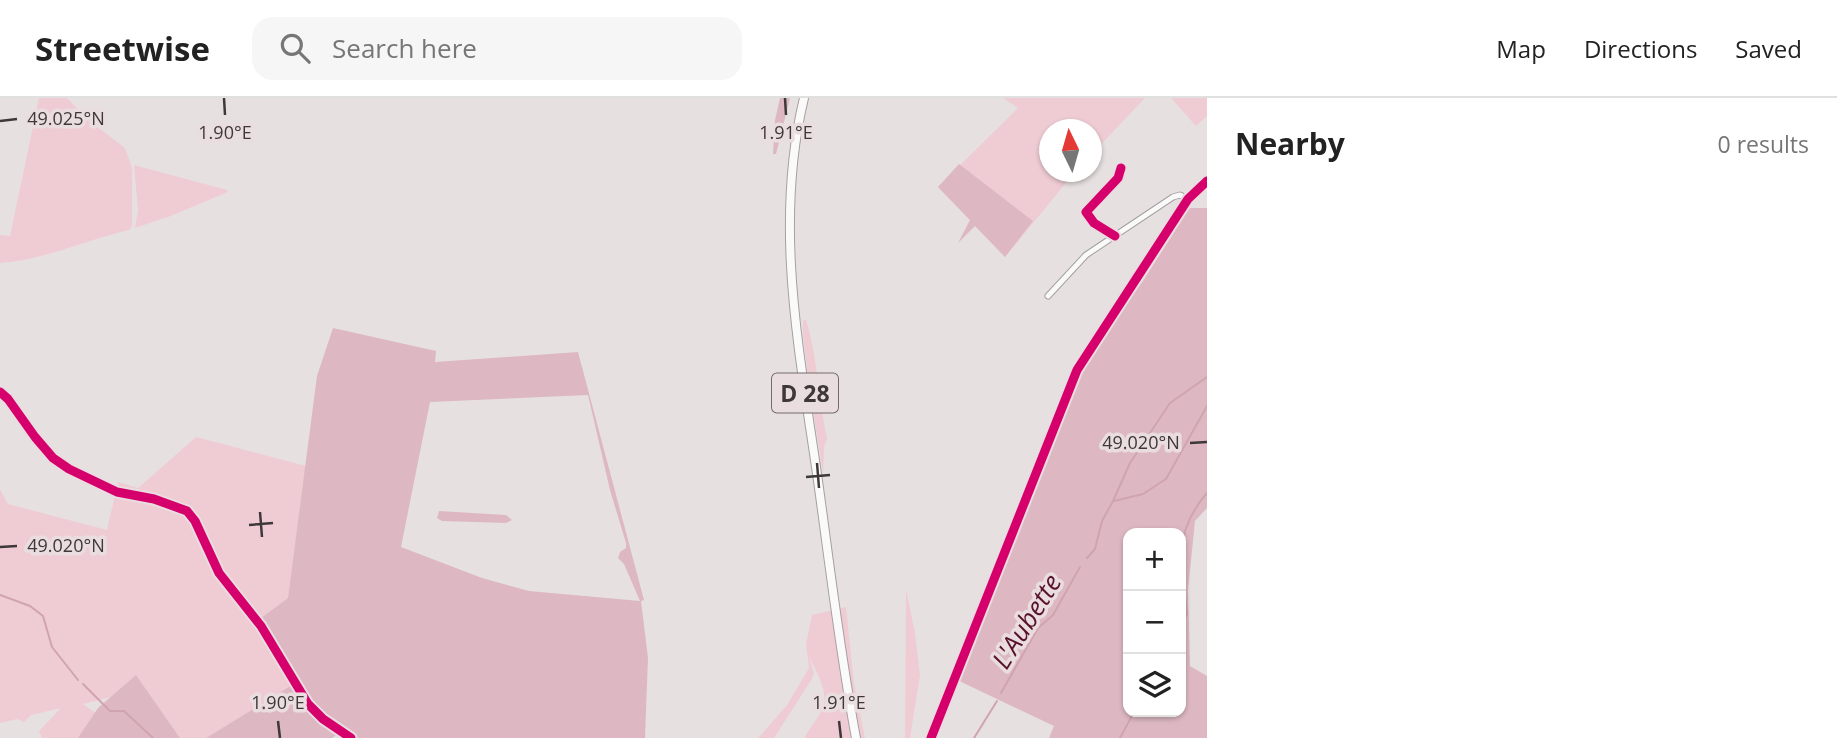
<!DOCTYPE html>
<meta charset="utf-8">
<style>
body{margin:0;font-family:"Open Sans",sans-serif;background:#f6f6f6;color:#222}
.controls{position:absolute;right:21px;bottom:21px;display:grid;overflow:hidden;border-radius:14px;box-shadow:0 2px 5px #0004}
.controls button{width:63px;height:63px;display:grid;place-items:center;padding:0;border:0;border-bottom:2px solid #e0e0e0;background:#fff;color:#222;font:35px sans-serif}
.compass{position:absolute;left:1039px;top:21px;width:63px;height:63px;border-radius:50%;background:#fff;box-shadow:0 2px 5px #0004;rotate:355deg}
.list{margin:0;padding:0;list-style:none}
h2{display:flex;justify-content:space-between;align-items:center;height:91px;margin:0;padding:0 28px;font-size:30px}
h2 small{font-size:23px;font-weight:400;color:#767676}
.icon{flex:none;width:38px;height:38px;fill:none;stroke:currentColor;stroke-width:2;stroke-linecap:round;stroke-linejoin:round}
.map{position:relative;flex:none;width:1207px;height:640px;overflow:hidden}
header{display:flex;align-items:center;gap:42px;box-sizing:border-box;height:98px;padding:0 35px;background:#fff;border-bottom:2px solid #e0e0e0}
header strong{font-size:33px}
nav{display:flex;gap:38px;margin-inline-start:auto;font-size:24px}
.search{width:490px;height:63px;background:#f6f6f6;display:flex;align-items:center;gap:18px;box-sizing:border-box;padding:0 24px;border-radius:21px;color:#767676;font-size:26px}
main{display:flex}
aside{flex:1;background:#fff}
.map>svg:first-child{display:block}
.green{fill:#efccd4}
.forest{fill:#ddb8c2;fill-rule:evenodd}
.lines{fill:none;stroke-linecap:round;stroke-linejoin:round}
.stream{stroke:#d0a4af;stroke-width:2}
.minor-casing{stroke:#a5a0a1;stroke-width:7}
.tertiary-casing{stroke:#a5a0a1;stroke-width:8}
.primary-casing{stroke:#a5a0a1;stroke-width:10}
.minor{stroke:#fbfafa;stroke-width:5}
.tertiary{stroke:#fbfafa;stroke-width:6}
.primary{stroke:#fbfafa;stroke-width:8}
.cycleway-casing{stroke:#eadde0;stroke-width:13}
.cycleway{stroke:#d6006c;stroke-width:9}
.ticks{fill:none;stroke:#3e3839;stroke-width:2.5}
.labels{text-anchor:middle;dominant-baseline:central;stroke-width:7;stroke-linejoin:round;paint-order:stroke}
.shield{fill:#eadde0;stroke:#726a6b;stroke-width:2}
.shield-label{font-size:23px;font-weight:bold;fill:#3e3839}
.water-label{font-size:26px;font-style:italic;fill:#59122d;stroke:#eadde0}
.ticks-label{font-size:18px;text-anchor:middle;fill:#3e3839;stroke:#eadde0;stroke-width:7;stroke-linejoin:round;paint-order:stroke}
</style>
<header>
<strong>Streetwise</strong>
<div class="search"><svg class="icon" aria-label="search" viewBox="0 0 24 24"><circle cx="10" cy="10" r="6"/><path d="M15 15l6 6"/></svg>Search here</div>
<nav><a>Map</a><a>Directions</a><a>Saved</a></nav>
</header>
<main>
<div class="map">
<svg width="1207" height="640" viewBox="0 0 1207 640">
<rect width="100%" height="100%" fill="#e7e0e1"/>
<!-- green -->
<g class="green">
<path d="M 39,0 L 67,0 L 91,24 L 125,50 L 132,70 L 132,128 L 129,132 C 85,142 45,162 0,165 L 0,137 L 10,138 Z"/>
<polygon points="1003,0 1145,0 1092,56 1092,32 1050,32 1050,74 1075,74 1005,159 938,89 1018,10"/>
<polygon points="1171,0 1207,0 1207,18 1196,28"/>
<polygon points="134,67 227,92 228,94 168,119 135,130 138,112"/>
<path d="M 803,222 L 806,222 C 818,259 818,301 827,340 L 824,350 L 823,376 L 808,279 L 803,237 Z"/>
<polygon points="196,339 306,368 288,500 261,520 292,587 206,640 180,640 136,577 111,599 83,606 107,623 149,640 42,640 39,633 61,610 31,617 24,624 17,621 0,625 0,391 8,406 107,432 118,384 138,390"/>
<polygon points="906,491 915,535 920,577 910,640 905,640"/>
<path d="M 846,509 L 854,585 L 865,640 L 804,640 C 809,631 817,621 822,612 C 830,596 816,572 809,559 L 814,575 L 812,581 L 774,640 L 758,640 L 787,607 L 809,570 L 806,546 L 812,517 Z"/>
</g>
<!-- forest -->
<g class="forest">
<polygon points="780,0 790,0 776,56 773,56 775,22"/>
<polygon points="959,66 1033,123 1005,159 975,128 958,145 970,122 938,89"/>
<path d="M 1189,110 L 1207,110 L 1207,410 L 1195,423 L 1188,492 L 1190,568 L 1207,578 L 1207,640 L 1049,640 L 1054,628 L 955,581 L 1087,261 L 1098,241 L 1143,183 ZM 1128,435 L 1181,435 L 1181,614 L 1128,614 Z"/>
<path d="M 333,230 L 436,253 L 435,264 L 578,254 L 644,502 L 641,503 L 648,560 L 645,640 L 356,640 L 345,631 L 332,640 L 206,640 L 292,587 L 261,520 L 288,500 L 317,278 ZM 588,297 L 610,392 L 626,445 L 626,450 L 620,454 L 618,460 L 624,466 L 640,503 L 529,493 L 482,480 L 401,449 L 430,304 Z"/>
<polygon points="439,413 506,417 512,422 506,425 442,423 437,420"/>
<polygon points="136,577 180,640 78,640 98,610"/>
</g>
<g class="lines">
<!-- stream -->
<g class="stream">
<polyline points="1114,403 1143,396 1166,381 1207,308"/>
<path d="M 1181,454 C 1183,431 1192,412 1207,395"/>
<polyline points="1181,458 1187,516 1181,529"/>
<polyline points="1087,460 1095,451 1102,423 1113,403 1130,365 1170,305 1207,279"/>
<polyline points="0,497 30,508 43,518 52,549 78,582"/>
<polyline points="83,586 110,613 124,613 153,640"/>
<polyline points="1001,595 1038,530 1053,517 1080,469"/>
<polyline points="974,640 997,603"/>
<polyline points="1120,640 1134,614"/>
</g>
<!-- minor casing -->
<g class="minor-casing">
<g id="minor">
<polyline points="1115,138 1094,125 1086,114 1118,80 1121,70"/>
<polyline points="1048,198 1086,157 1173,99 1180,97 1188,101"/>
</g>
</g>
<!-- tertiary casing -->
<g class="tertiary-casing">
<g id="tertiary">
<polyline points="0,294 8,301 35,339 53,360 69,371 117,394 154,401 187,413 195,423 219,475 261,528 308,606 323,621 351,640"/>
<polyline points="931,640 1077,272 1188,101 1207,83"/>
</g>
</g>
<!-- primary casing -->
<g class="primary-casing">
<path id="primary" d="M 804,0 C 773,128 800,256 818,383 C 830,469 840,555 856,640"/>
</g>
<!-- minor -->
<use href="#minor" class="minor"/>
<!-- tertiary -->
<use href="#tertiary" class="tertiary"/>
<!-- primary -->
<use href="#primary" class="primary"/>
<!-- cycleway casing -->
<g class="cycleway-casing">
<g id="cycleway">
<polyline points="1115,138 1094,125 1086,114 1118,80 1121,70"/>
<polyline points="0,294 8,301 35,339 53,360 69,371 117,394 154,401 187,413 195,423 219,475 261,528 308,606 323,621 351,640"/>
<polyline points="931,640 1077,272 1188,101 1207,83"/>
</g>
</g>
<!-- cycleway -->
<use href="#cycleway" class="cycleway"/>
</g>
<!-- ticks -->
<path class="ticks" d="M 224,0 L 225,17M 785,0 L 786,17M 0,23 L 17,21M 1190,345 L 1207,344M 817,365 L 819,390M 806,379 L 830,377M 260,414 L 262,439M 249,427 L 273,425M 0,449 L 17,448M 278,623 L 280,640M 839,623 L 841,640"/>
<g class="labels">
<!-- shield labels -->
<rect class="shield" x="772" y="275.5" width="66" height="39" rx="5"/>
<g class="shield-label">
<text x="805" y="295">D 28</text>
</g>
<!-- water labels -->
<g class="water-label">
<text transform="translate(1026 523) rotate(-58)">L'Aubette</text>
</g>
</g>
<g class="ticks-label">
<text x="66" y="27">49.025°N</text>
<text x="225" y="41">1.90°E</text>
<text x="786" y="41">1.91°E</text>
<text x="1141" y="351">49.020°N</text>
<text x="66" y="454">49.020°N</text>
<text x="278" y="611">1.90°E</text>
<text x="839" y="611">1.91°E</text>
</g>
</svg>
<div class="controls">
<button>+</button>
<button>−</button>
<button><svg class="icon" aria-label="layers" viewBox="0 0 24 24"><path d="M12 4l9 5-9 5-9-5zM3 14l9 5 9-5"/></svg></button>
</div>
<svg class="compass" viewBox="-18 -18 36 36"><path d="M0-13l5 13h-10z" fill="#e53935"/><path d="M0 13l5-13h-10z" fill="#767676"/></svg>
</div>
<aside>
<h2>Nearby<small>0 results</small></h2>
<ul class="list">
</ul>
</aside>
</main>
